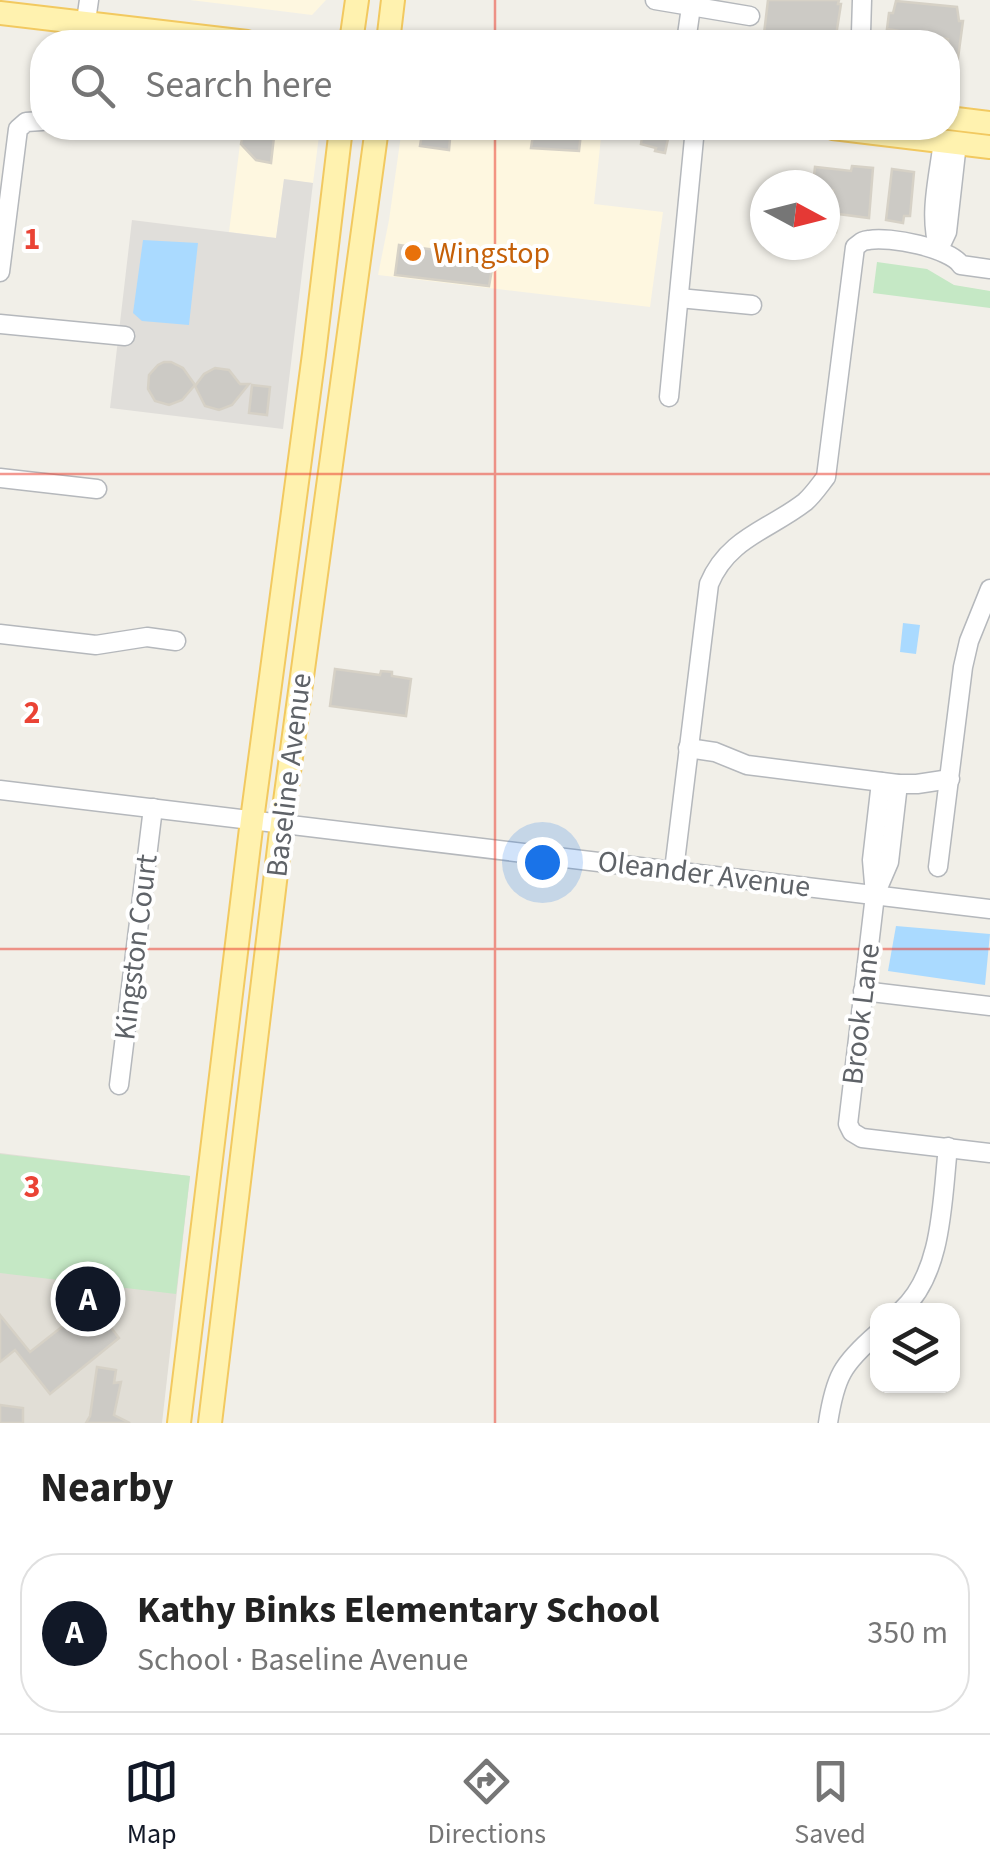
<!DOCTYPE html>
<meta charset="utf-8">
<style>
body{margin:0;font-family:"Source Sans 3",sans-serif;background:#f2f2f2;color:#222}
.controls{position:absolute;right:30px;bottom:30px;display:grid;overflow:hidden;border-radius:20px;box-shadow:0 2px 8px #0004}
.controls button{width:90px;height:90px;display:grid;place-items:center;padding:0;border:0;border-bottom:2px solid #e0e0e0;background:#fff;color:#222;font:50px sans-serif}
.compass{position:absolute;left:750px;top:170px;width:90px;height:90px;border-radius:50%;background:#fff;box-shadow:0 2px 8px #0004;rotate:97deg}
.you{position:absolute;left:542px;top:862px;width:35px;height:35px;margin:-25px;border:8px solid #fff;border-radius:50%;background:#1a73e8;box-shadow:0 0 0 15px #1a73e833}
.badge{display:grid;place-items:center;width:65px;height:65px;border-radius:50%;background:#111827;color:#fff;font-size:32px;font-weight:700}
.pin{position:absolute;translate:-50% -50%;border:5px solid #fff;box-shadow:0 2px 10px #0006}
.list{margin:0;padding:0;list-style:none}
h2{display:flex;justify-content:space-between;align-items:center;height:130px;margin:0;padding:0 40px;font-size:42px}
h2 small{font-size:32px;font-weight:400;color:#767676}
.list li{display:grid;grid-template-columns:65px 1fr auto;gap:30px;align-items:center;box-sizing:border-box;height:160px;margin:0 20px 20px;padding:0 20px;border:2px solid #e0e0e0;border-radius:40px}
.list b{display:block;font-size:38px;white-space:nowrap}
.list p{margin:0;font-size:32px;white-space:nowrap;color:#767676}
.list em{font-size:32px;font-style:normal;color:#767676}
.icon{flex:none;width:55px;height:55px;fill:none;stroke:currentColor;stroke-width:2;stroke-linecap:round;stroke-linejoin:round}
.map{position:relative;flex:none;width:990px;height:1423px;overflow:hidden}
.search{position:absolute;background:#fff;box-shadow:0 2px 8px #0004;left:30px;right:30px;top:30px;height:110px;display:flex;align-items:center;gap:25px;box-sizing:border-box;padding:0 35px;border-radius:40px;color:#767676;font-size:38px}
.sheet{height:310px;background:#fff}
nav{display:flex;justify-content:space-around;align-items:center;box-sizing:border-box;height:140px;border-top:2px solid #e0e0e0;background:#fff;font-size:28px;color:#767676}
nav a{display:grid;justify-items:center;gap:5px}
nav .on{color:#111827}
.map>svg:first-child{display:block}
.commercial{fill:#fef7e0}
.industrial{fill:#e0deda}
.education{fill:#e1ded6}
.green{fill:#c5e8c5}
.water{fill:#aadaff}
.building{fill:#cccac5;stroke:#d6d1c6;stroke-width:2.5}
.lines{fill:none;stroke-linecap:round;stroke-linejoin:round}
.minor-casing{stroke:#b5b8bc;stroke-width:21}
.major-casing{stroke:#f2c960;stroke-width:26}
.minor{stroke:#fff;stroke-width:18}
.major{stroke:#fff2af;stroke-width:22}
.grid{fill:none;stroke:#ea4335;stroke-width:2.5;stroke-opacity:0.55}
.food-dot{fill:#e8710a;stroke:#fff;stroke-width:4}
.labels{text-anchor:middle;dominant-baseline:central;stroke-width:8;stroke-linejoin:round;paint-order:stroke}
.food-label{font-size:30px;fill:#c56008;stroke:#fff;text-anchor:start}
.street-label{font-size:30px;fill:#5f6368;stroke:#fff}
.grid-label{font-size:32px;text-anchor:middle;font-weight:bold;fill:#ea4335;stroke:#fff;stroke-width:8;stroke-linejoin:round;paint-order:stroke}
</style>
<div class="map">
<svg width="990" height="1423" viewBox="0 0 990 1423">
<rect width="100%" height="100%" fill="#f1efe8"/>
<!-- commercial -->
<g class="commercial">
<polygon points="190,0 326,0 312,15"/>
<polygon points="242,128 320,128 313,183 284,180 276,238 229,232"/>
<polygon points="402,128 602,128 594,204 663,212 650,307 378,275 389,220"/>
</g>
<!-- industrial -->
<polygon class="industrial" points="284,179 313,183 283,429 110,408 132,220 276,238"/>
<!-- education -->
<polygon class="education" points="0,1153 190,1176 162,1423 0,1423"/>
<!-- green -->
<g class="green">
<polygon points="877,262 927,269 954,285 990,291 990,308 873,293"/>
<polygon points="0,1154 190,1176 176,1294 0,1273"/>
</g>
<!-- water -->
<g class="water">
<polygon points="143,240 198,243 189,325 142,321 133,313"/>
<polygon points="903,623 920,625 916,654 900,652"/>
<polygon points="896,926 990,934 985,985 888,971"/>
</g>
<!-- building -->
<g class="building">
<polygon points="768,0 839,0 838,4 841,4 835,42 763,42"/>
<polygon points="896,1 957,7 959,21 963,21 954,88 948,88 948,39 887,29 889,13 893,13"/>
<polygon points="244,128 268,130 274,137 271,163 256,160 241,144"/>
<polygon points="423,128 451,128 449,150 420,146"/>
<polygon points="534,128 556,128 556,130 581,133 579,151 531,148"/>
<polygon points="643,130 669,134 665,153 655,151 656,148 641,144"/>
<polygon points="852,166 873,168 869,218 838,214 836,232 825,230 825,210 830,211 833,190 825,189 825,185 813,185 815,167 851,171"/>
<polygon points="892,169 914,172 910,216 904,216 903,223 886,220"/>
<polygon points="399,245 494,258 489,286 395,275"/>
<polygon points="164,362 171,362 183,368 195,385 182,400 169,405 155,401 148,389 149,375 158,365"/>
<polygon points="215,368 229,370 240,384 249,384 232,405 219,410 205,406 195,386 204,374"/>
<polygon points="252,385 270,387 267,415 249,413"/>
<polygon points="335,669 380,675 381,671 392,672 392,676 411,679 406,716 330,706"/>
<polygon points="92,1303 119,1338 50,1394 15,1350 0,1362 0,1315 30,1352"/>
<polygon points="97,1367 116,1370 114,1383 121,1382 114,1415 130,1423 86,1423 90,1416"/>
<polygon points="0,1405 23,1408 23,1423 0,1423"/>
</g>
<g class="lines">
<!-- minor casing -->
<g class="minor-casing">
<g id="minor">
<polyline points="655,0 750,16"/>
<polyline points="861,33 862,0"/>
<polyline points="83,42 89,0"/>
<polyline points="686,42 692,0"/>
<path d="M 939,249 C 928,215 939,176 943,141"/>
<polyline points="939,249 947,232 957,143"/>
<polyline points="0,272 18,129 26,122 42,121"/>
<polyline points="679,298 752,305"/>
<polyline points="0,324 125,336"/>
<polyline points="669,397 695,128"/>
<polyline points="0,478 97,489"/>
<polyline points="0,634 96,645 147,637 176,641"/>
<polyline points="688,748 715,752 747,765 898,784 917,784 950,779"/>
<polyline points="881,782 872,860 875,895 848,1124 852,1132 862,1138 990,1153"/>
<polyline points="0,790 990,909"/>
<polyline points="938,867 963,667 969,641 990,589"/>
<path d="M 674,870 L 709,584 C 728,538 769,530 805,502 C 813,495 819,486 826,477 L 855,247 C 862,242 861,241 869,240 C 889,236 950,248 961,265 L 990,269"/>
<polyline points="877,890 889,862 898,784"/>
<polyline points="863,991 990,1006"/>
<polyline points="119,1085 153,808"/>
<path d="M 902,1310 C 943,1272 942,1200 948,1147"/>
<path d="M 828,1423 C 835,1377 842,1364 878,1333"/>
</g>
</g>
<!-- major casing -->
<g class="major-casing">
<g id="major">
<polyline points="0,13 247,42"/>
<polyline points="351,42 357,0"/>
<polyline points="388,42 393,0"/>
<polyline points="948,118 990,123"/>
<polyline points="833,128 990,147"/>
<polyline points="179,1423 252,820 314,354 341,128"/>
<polyline points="210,1423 282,823 377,128"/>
</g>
</g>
<!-- minor -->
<use href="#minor" class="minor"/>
<!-- major -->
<use href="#major" class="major"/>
</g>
<!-- grid -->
<path class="grid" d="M 495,0 L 495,42M 495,128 L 495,1423M 0,474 L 990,474M 0,949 L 990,949"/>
<!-- markers -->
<circle class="food-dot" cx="413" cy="253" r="10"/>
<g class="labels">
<!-- food labels -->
<g class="food-label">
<text x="433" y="253">Wingstop</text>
</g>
<!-- street labels -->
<g class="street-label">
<text transform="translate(289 775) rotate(-83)">Baseline Avenue</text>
<text transform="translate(704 874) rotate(7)">Oleander Avenue</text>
<text transform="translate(136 947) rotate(-83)">Kingston Court</text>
<text transform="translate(861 1014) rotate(-83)">Brook Lane</text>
</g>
</g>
<g class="grid-label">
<text x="32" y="249">1</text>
<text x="32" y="723">2</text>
<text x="32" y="1197">3</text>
</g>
</svg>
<div class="controls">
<button><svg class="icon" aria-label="layers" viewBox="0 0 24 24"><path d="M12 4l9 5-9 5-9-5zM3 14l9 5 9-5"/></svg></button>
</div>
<svg class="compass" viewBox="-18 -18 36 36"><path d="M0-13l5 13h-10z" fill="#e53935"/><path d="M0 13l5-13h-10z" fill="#767676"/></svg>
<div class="you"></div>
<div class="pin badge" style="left:88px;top:1299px">A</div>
<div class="search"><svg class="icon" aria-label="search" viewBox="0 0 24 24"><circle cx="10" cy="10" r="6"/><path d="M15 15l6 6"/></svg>Search here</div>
</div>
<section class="sheet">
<h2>Nearby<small></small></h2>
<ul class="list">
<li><span class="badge">A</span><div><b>Kathy Binks Elementary School</b><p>School · Baseline Avenue</p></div><em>350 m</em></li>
</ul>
</section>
<nav>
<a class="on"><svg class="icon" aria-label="map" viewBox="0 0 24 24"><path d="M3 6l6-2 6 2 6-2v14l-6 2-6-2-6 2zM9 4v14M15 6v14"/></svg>Map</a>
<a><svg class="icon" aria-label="directions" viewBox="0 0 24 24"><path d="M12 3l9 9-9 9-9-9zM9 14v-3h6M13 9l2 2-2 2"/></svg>Directions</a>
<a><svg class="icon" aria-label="saved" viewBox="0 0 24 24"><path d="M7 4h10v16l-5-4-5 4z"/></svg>Saved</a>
</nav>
